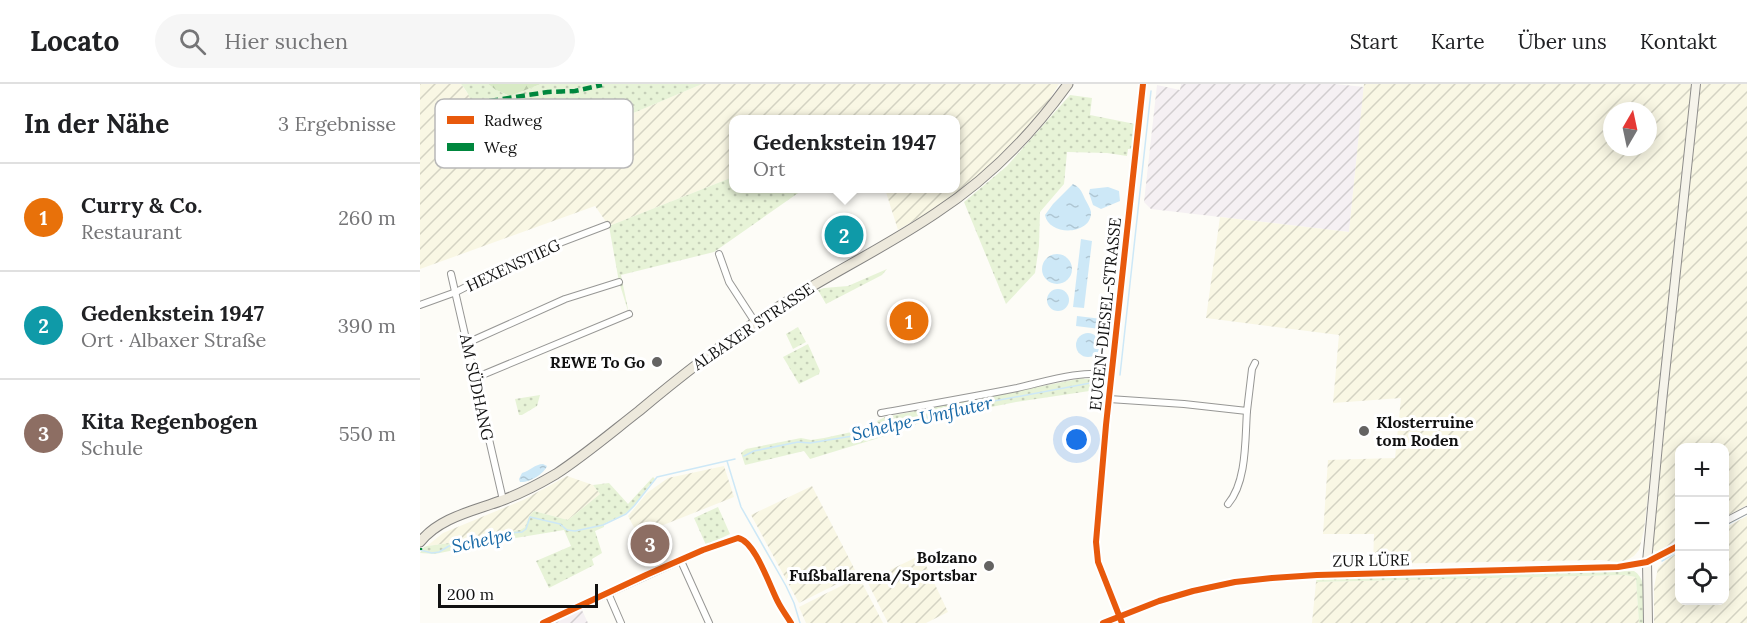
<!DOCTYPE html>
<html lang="de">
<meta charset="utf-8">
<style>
body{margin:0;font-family:Lora,serif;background:#f6f6f6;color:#202124}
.controls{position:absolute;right:18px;bottom:18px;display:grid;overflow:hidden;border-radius:12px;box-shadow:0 3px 15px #0003}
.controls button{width:54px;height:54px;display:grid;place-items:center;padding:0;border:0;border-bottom:2px solid #e0e0e0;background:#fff;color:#202124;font:30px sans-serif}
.compass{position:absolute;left:1183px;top:18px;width:54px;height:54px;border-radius:50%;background:#fff;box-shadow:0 3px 15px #0003;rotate:9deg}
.scale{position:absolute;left:18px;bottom:15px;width:160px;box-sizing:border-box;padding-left:6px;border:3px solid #111;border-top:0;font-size:16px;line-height:21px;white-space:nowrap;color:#111;-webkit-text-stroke:4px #fff;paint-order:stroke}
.you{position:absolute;left:657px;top:356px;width:21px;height:21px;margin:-15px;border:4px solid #fff;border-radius:50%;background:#1a73e8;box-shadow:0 0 0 9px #1a73e833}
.badge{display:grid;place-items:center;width:39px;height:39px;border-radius:50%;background:#111827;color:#fff;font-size:20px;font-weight:700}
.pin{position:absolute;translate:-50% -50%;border:3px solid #fff;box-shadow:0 2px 6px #0006}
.popup{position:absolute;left:309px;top:31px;width:231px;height:78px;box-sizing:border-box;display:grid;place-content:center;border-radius:12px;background:#fff;filter:drop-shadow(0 2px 4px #0005);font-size:20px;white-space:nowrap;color:#757577}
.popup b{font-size:22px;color:#202124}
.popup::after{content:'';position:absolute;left:50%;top:100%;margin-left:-12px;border:12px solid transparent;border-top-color:#fff}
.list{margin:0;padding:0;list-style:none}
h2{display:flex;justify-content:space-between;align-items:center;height:78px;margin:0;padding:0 24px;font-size:26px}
h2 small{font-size:20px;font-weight:400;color:#757577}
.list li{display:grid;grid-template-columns:39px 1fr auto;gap:18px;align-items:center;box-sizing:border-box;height:108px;padding:0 24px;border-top:2px solid #e0e0e0}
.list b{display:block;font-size:22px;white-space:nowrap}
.list p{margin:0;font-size:20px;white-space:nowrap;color:#757577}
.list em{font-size:20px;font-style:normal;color:#757577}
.icon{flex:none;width:33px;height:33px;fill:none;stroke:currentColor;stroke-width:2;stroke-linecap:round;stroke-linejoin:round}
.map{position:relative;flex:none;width:1327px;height:539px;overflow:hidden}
header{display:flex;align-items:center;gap:36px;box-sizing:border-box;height:84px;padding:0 30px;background:#fff;border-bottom:2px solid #e0e0e0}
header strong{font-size:28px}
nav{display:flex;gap:33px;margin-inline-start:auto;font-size:21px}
.search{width:420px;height:54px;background:#f6f6f6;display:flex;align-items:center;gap:15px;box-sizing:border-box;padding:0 21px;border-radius:33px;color:#757577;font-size:22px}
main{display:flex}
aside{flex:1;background:#fff}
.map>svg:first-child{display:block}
.industrial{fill:url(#industrial-furrows)}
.farmland{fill:url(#farmland-furrows);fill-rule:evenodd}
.grass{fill:url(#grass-dots)}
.forest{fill:url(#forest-firs)}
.water{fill:url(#water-ripples)}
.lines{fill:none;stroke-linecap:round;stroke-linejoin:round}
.stream{stroke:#cde8f7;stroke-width:1.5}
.street-casing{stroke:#979795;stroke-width:8}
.secondary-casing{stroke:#8e8d8b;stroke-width:10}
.primary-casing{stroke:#858482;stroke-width:11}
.street{stroke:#fffffe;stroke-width:6}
.secondary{stroke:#f6f4eb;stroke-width:8}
.primary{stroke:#ede9dc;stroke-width:9}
.quiet{stroke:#00873e;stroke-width:4.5;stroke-dasharray:9 4.5;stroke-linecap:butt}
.cycleway-casing{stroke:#fff;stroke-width:10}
.cycleway{stroke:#e8590c;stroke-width:6}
.poi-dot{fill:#646362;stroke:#fff;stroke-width:2}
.labels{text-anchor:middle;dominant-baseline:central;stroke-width:6;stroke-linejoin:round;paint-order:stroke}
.street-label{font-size:16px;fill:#111;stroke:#fff}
.poi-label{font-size:16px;font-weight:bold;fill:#111;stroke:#fff;text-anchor:end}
.water-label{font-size:18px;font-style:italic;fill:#1768a6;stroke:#fff}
.key{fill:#fff;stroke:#b8b8b8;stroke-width:1.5}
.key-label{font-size:16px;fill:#111}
</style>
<header>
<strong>Locato</strong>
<div class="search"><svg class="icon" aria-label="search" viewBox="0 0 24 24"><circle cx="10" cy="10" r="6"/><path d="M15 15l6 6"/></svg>Hier suchen</div>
<nav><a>Start</a><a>Karte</a><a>Über uns</a><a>Kontakt</a></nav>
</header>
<main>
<aside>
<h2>In der Nähe<small>3 Ergebnisse</small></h2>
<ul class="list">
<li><span class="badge" style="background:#e8710a">1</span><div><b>Curry &amp; Co.</b><p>Restaurant</p></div><em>260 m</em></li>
<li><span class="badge" style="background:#0f9aa8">2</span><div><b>Gedenkstein 1947</b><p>Ort · Albaxer Straße</p></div><em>390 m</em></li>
<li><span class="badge" style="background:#8d6e63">3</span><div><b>Kita Regenbogen</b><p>Schule</p></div><em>550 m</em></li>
</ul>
</aside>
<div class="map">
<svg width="1327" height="539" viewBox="0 0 1327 539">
<defs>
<pattern id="industrial-furrows" width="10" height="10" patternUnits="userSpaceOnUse" patternTransform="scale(1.5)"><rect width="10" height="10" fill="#f5f0f3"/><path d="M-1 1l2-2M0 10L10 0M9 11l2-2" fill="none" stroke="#d1cdcf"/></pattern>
<pattern id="farmland-furrows" width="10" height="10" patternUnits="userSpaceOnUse" patternTransform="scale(1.5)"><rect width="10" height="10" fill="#f9f7e4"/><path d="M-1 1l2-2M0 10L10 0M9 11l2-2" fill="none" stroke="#d4d3c3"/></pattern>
<pattern id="grass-dots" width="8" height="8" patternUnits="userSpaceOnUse" patternTransform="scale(1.5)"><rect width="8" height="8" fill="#e7f3d7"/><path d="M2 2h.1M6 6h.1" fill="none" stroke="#c5cfb8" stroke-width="1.8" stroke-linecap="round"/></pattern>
<pattern id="forest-firs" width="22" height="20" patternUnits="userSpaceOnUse" patternTransform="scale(1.5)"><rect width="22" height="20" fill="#d8eac5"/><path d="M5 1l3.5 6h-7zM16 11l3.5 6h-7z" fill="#b8c8a8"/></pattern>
<pattern id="water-ripples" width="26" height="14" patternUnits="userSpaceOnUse" patternTransform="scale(1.5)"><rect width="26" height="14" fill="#cde8f7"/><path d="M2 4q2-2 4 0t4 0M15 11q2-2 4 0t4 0" fill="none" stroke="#afc6d3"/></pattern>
</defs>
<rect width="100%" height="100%" fill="#fdfcf7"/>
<!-- industrial -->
<g class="industrial">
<polygon points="761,0 915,0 944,3 929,148 731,125 724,118 737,1 760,6"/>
<polygon points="161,524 168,539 130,539"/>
</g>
<!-- farmland -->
<g class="farmland">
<polygon points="0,0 41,0 50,13 51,20 51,32 122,70 126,66 282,0 639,0 628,18 595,57 549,100 514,125 478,146 465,105 535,104 535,36 313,36 313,93 189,142 175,122 0,185"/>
<path d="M 944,0 L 1275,0 L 1224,446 L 1219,466 L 1214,472 L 1207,476 L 1198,478 L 1181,476 L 953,480 L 954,450 L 903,450 L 908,376 L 975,374 L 981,314 L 913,319 L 919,251 L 786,234 L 800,133 L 929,148 ZM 1192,27 L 1228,27 L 1228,63 L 1192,63 Z"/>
<polygon points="1280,0 1327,0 1327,421 1305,433 1304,364 1260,364 1259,459 1247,466 1238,468 1233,466 1232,462 1246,311"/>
<polygon points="304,382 314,413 218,451 208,432 227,409 248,394"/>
<polygon points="147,392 173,401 180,410 148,436 114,427 109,432 105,443 100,446 90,447 76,454 49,460 38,458 7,462 23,449 103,416"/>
<polygon points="392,402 437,490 379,519 331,431"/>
<polygon points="1327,432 1327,539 1234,539 1234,503 1238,484 1246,476 1259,468 1260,516 1304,516 1305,444"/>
<polygon points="501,471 528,528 506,539 468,539 447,497"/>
<polygon points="1205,491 1215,493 1216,495 1219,539 892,539 896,498"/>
<polygon points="439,493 463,539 386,539 379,523"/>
</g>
<!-- grass -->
<g class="grass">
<path d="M 41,0 L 68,0 L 76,6 L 90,12 L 121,0 L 282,0 L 126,66 L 122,70 C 106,64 57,50 52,35 C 50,30 52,26 51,21 C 51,13 46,6 41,0 Z"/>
<polygon points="650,11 672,14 670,31 715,40 712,65 708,65 707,72 687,69 647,68 644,100 620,128 619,162 615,189 586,220 544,118 587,82"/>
<polygon points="313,93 313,104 381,105 381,107 294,168 201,191 209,230 199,198 189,142"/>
<polygon points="467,185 462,191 406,220 398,206 404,204 428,202"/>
<polygon points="378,243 386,258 373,265 366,250"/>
<polygon points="388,260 400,287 399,290 379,300 363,273"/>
<polygon points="663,294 665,295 680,294 683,300 676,306 596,318 507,336 465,352 390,375 384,367 325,381 321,369 326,365 381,354 391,356 404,354 459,342 457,337 465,333"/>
<polygon points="120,311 117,322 102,331 99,331 95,315"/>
<path d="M 233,393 L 235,395 C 225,405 218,420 206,429 C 200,433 191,436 184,440 L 184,443 L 175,447 L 182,469 L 172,475 L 174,481 L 129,504 L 116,477 L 151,462 L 144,446 L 83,456 L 15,470 L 0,469 L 4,463 L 7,462 L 38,458 L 49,460 L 76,454 L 90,447 L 100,446 L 105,443 L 109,432 L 114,427 L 148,436 L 180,410 L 173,401 L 189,399 L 208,420 Z"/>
<polygon points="298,423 310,450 286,461 274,434"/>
<path d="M 1214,487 C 1229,496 1224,523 1224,539 L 1219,539 L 1216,495 L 1215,493 L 1205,491 L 896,498 L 897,494 Z"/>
</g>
<!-- forest -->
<polygon class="forest" points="68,0 121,0 90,12 76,6"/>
<!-- water -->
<g class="water">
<path d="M 653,100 C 660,103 662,108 665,115 C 667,119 670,123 671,128 C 672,151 629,153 625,131 L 633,120 Z"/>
<polygon points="688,103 699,107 700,117 681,125 673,121 669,109 670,105"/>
<polygon points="661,155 672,157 664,224 653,223"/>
<circle cx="637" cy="185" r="15"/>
<circle cx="638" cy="216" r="11"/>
<polygon points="657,232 682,235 680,245 656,242"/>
<circle cx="668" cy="261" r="12"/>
<path d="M 123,380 L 127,382 C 124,390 109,399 100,398 L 99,395 L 102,389 C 110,387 115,380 123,380 Z"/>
</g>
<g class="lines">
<!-- stream -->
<g class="stream">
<polyline points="700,291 731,7"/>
<polyline points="324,372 334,367 378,358 390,359 457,348 542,323 681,297"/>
<polyline points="307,377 321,423 366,502 374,519 380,539"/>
<polyline points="1304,442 1327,430"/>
<polyline points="0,466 12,469 19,468 29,462 37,461 49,462 76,455 90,449 102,448 106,445 110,433 140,440 147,446 155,447 183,441 206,430 214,422 237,393 315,375"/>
<polyline points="1242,477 1260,466"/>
</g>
<!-- street casing -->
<g class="street-casing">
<g id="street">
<polyline points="299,170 309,198 335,238"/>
<polyline points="31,190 83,416"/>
<polyline points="0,221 36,208 108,171 187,141"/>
<polyline points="47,259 145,215 199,198"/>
<polyline points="55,294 209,230"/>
<polyline points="689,315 764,320 827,327 832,285 835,279"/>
<path d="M 461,329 C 506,321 552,313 597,304 C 628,297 660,286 692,291"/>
<path d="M 808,420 C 827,398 825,355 827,327"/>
<polyline points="1304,438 1327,426"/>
<polyline points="261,477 289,539"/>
<polyline points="188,509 201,539"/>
<polyline points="123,539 283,466"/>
<polyline points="683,539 739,517 773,507 815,498 852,494 897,491 1198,483 1227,478 1260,461"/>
<polyline points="702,539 678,478 676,458 686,341 723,0"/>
</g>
</g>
<!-- secondary casing -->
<g class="secondary-casing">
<polyline id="secondary" points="1228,539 1227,478 1242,318 1276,0"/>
</g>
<!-- primary casing -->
<g class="primary-casing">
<path id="primary" d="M 0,458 C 20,433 54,427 83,416 C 102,409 119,400 136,390 C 165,371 192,348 219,327 C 256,296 294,266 334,239 C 392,198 457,169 516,129 C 568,95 612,50 648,0"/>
</g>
<!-- street -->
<use href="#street" class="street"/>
<!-- secondary -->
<use href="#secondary" class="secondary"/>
<!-- primary -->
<use href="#primary" class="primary"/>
<!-- quiet -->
<g class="quiet">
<polyline points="56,19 128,8 155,7 182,1"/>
<polyline points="0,464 0,466"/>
</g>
<!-- cycleway casing -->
<g class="cycleway-casing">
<g id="cycleway">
<path d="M 123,539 L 226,491 L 283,466 L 318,454 C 335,457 350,503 358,518 C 362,526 367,532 371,539"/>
<polyline points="683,539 739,517 773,507 815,498 852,494 897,491 1198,483 1227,478 1260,461"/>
<polyline points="702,539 678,478 676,458 686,341 723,0"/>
</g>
</g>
<!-- cycleway -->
<use href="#cycleway" class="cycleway"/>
</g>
<!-- markers -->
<g class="poi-dot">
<circle cx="237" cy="278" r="6"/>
<circle cx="944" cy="347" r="6"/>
<circle cx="569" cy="482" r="6"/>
</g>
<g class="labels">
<!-- street labels -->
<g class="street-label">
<text transform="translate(93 181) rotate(-25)">HEXENSTIEG</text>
<text transform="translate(685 230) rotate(-84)">EUGEN-DIESEL-STRASSE</text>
<text transform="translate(333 242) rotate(-34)">ALBAXER STRASSE</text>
<text transform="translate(57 303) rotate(78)">AM SÜDHANG</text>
<text transform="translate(951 476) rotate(-1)">ZUR LÜRE</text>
</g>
<!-- poi labels -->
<g class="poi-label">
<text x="225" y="278">REWE To Go</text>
<text x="956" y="338" text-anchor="start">Klosterruine<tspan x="956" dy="18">tom Roden</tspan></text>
<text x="557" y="473">Bolzano<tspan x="557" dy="18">Fußballarena/Sportsbar</tspan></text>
</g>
<!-- water labels -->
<g class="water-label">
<text transform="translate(502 334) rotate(-13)">Schelpe-Umfluter</text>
<text transform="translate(62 456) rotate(-12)">Schelpe</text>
</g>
</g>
<!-- legend -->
<rect x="15" y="15" width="198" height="69" rx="9" class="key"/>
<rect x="27" y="32" width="27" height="8" fill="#e8590c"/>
<rect x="27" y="59" width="27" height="8" fill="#00873e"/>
<g class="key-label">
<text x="64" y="42">Radweg</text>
<text x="64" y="69">Weg</text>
</g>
</svg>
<div class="controls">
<button>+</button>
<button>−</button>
<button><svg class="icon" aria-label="locate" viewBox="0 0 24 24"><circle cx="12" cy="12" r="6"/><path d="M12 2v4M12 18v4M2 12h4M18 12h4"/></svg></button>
</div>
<svg class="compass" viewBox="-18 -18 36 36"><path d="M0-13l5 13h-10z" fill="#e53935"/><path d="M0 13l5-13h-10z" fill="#757577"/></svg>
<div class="scale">200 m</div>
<div class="you"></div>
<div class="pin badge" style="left:489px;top:237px;background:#e8710a">1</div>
<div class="pin badge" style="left:424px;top:151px;background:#0f9aa8">2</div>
<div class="popup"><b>Gedenkstein 1947</b>Ort</div>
<div class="pin badge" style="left:230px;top:460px;background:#8d6e63">3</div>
</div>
</main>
